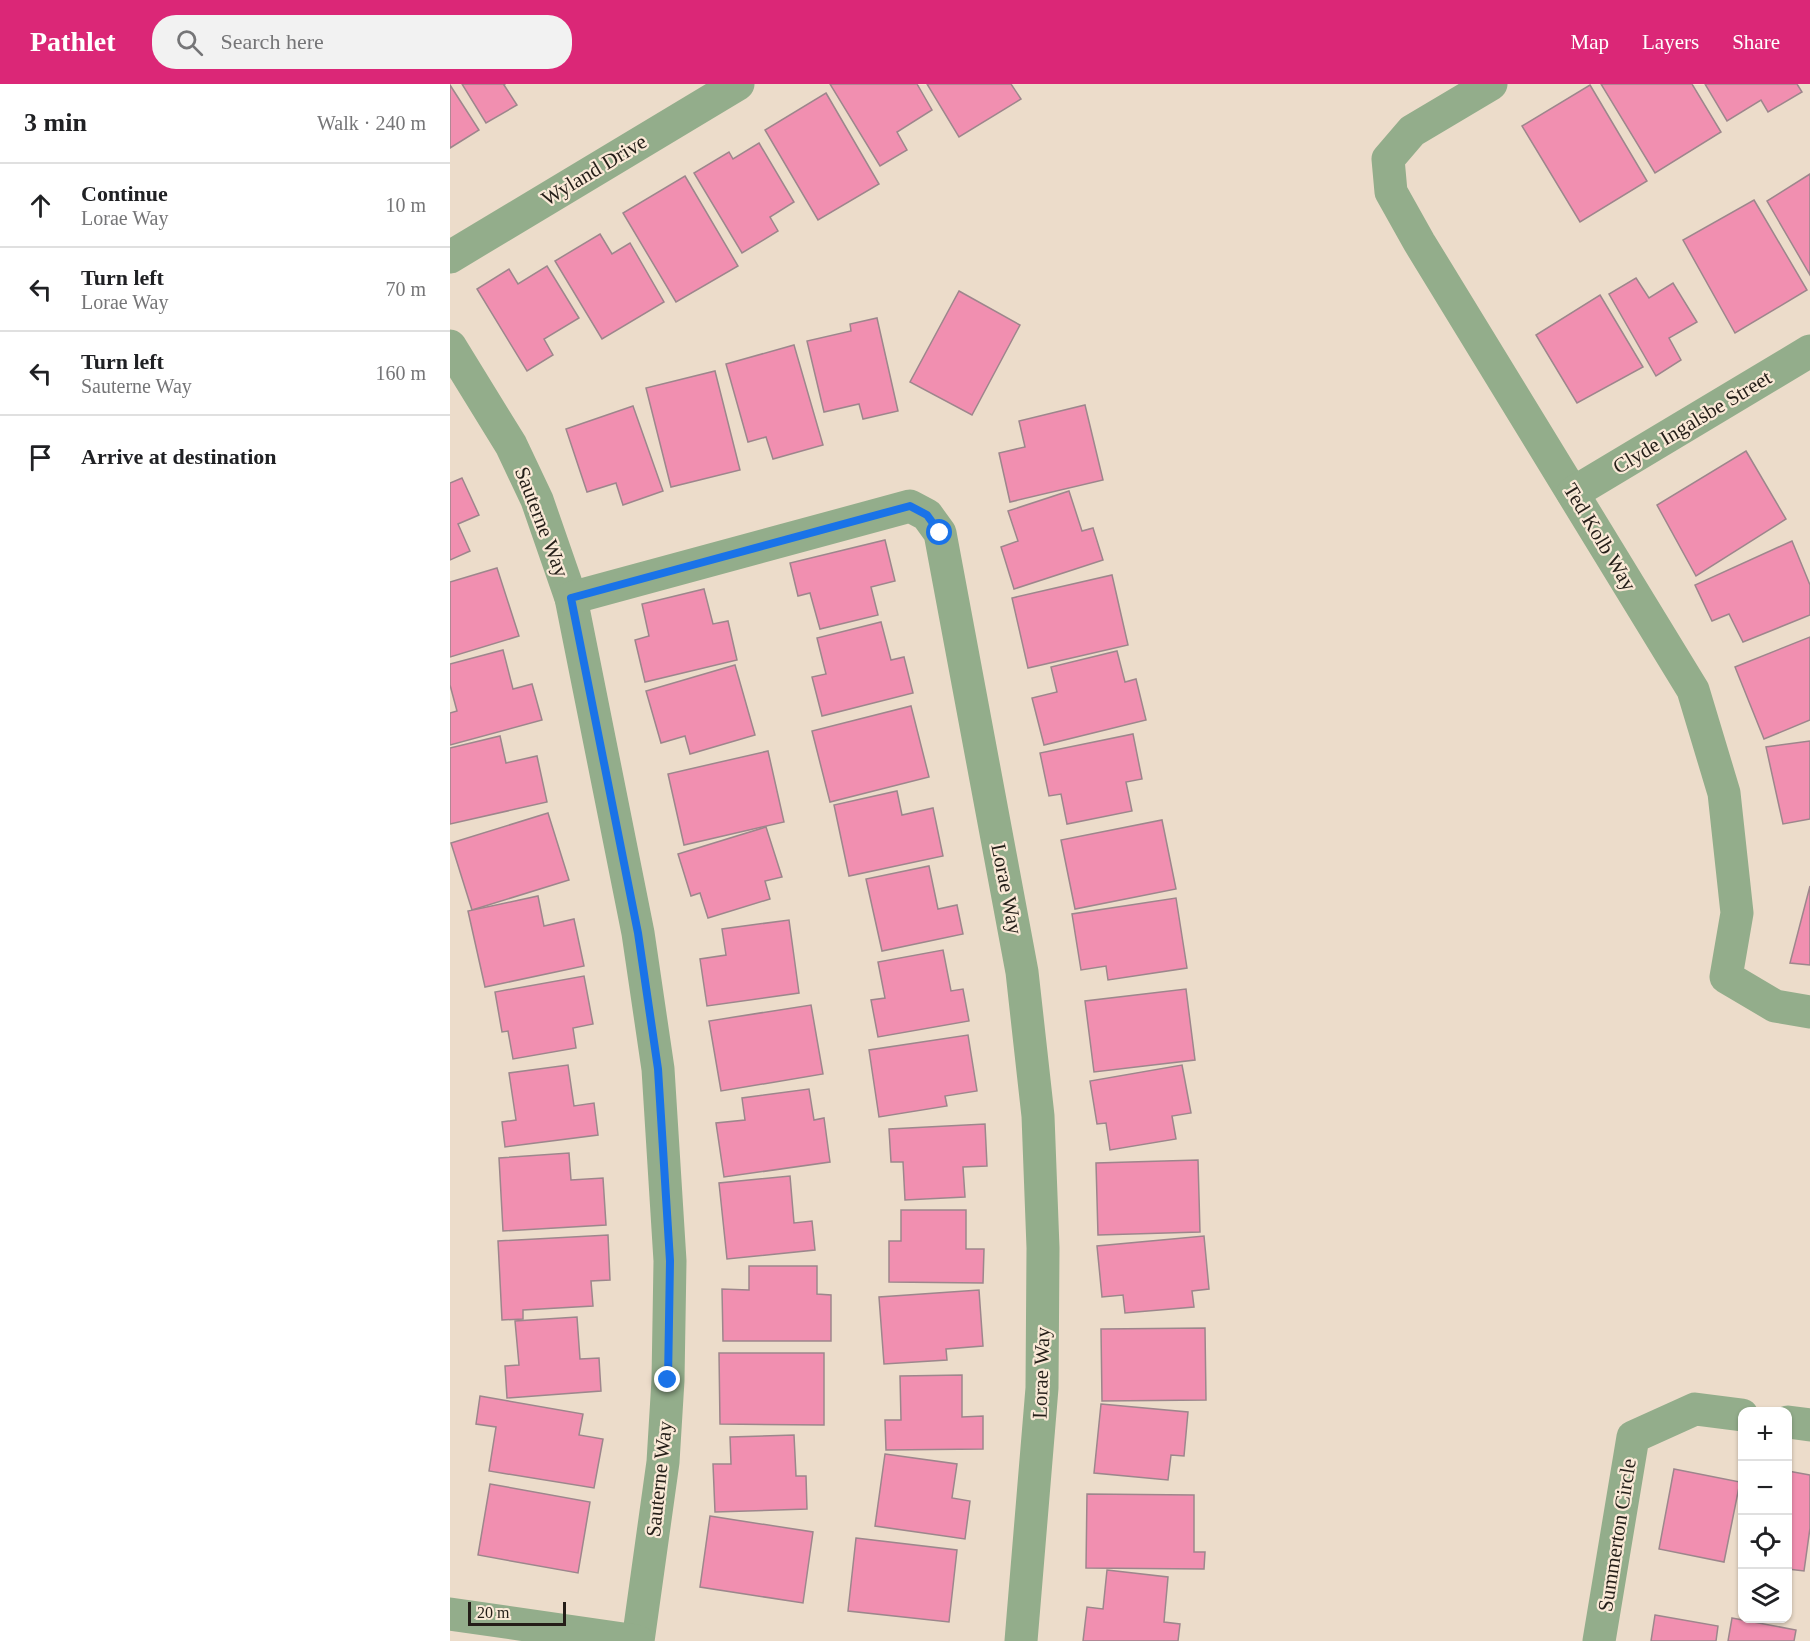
<!DOCTYPE html>
<meta charset="utf-8">
<style>
body{margin:0;font-family:"Times New Roman",serif;background:#f2f2f2;color:#202124}
.controls{position:absolute;right:18px;bottom:18px;display:grid;overflow:hidden;border-radius:12px;box-shadow:0 2px 4px #0004}
.controls button{width:54px;height:54px;display:grid;place-items:center;padding:0;border:0;border-bottom:2px solid #e0e0e0;background:#fff;color:#202124;font:30px sans-serif}
.scale{position:absolute;left:18px;bottom:15px;width:98px;box-sizing:border-box;padding-left:6px;border:3px solid #241e18;border-top:0;font-size:16px;line-height:21px;white-space:nowrap;color:#241e18;-webkit-text-stroke:4px #fae9d7;paint-order:stroke}
.stop{position:absolute;width:18px;height:18px;margin:-14px;border:4px solid #1a73e8;border-radius:50%;background:#fff}
.stop.end{background:#1a73e8;border-color:#fff;box-shadow:0 2px 6px #0008}
.list{margin:0;padding:0;list-style:none}
h2{display:flex;justify-content:space-between;align-items:center;height:78px;margin:0;padding:0 24px;font-size:26px}
h2 small{font-size:20px;font-weight:400;color:#757577}
.list li{display:grid;grid-template-columns:39px 1fr auto;gap:18px;align-items:center;box-sizing:border-box;height:84px;padding:0 24px;border-top:2px solid #e0e0e0}
.list b{display:block;font-size:22px;white-space:nowrap}
.list p{margin:0;font-size:20px;white-space:nowrap;color:#757577}
.list em{font-size:20px;font-style:normal;color:#757577}
.icon{flex:none;width:33px;height:33px;fill:none;stroke:currentColor;stroke-width:2;stroke-linecap:round;stroke-linejoin:round}
.map{position:relative;flex:none;width:1360px;height:1557px;overflow:hidden}
header{display:flex;align-items:center;gap:36px;box-sizing:border-box;height:84px;padding:0 30px;background:#db2777;color:#fff}
header strong{font-size:28px}
nav{display:flex;gap:33px;margin-inline-start:auto;font-size:21px}
.search{width:420px;height:54px;background:#f2f2f2;display:flex;align-items:center;gap:15px;box-sizing:border-box;padding:0 21px;border-radius:24px;color:#757577;font-size:22px}
main{display:flex}
aside{flex:1;background:#fff}
.map>svg:first-child{display:block}
.building{fill:#f18fb0;stroke:#9d868c;stroke-width:1.5}
.lines{fill:none;stroke-linecap:round;stroke-linejoin:round}
.street{stroke:#93ad8b;stroke-width:33}
.route{stroke:#1a73e8;stroke-width:8}
.labels{text-anchor:middle;dominant-baseline:central;stroke-width:4.5;stroke-linejoin:round;paint-order:stroke}
.street-label{font-size:21px;fill:#241e18;stroke:#fae9d7}
</style>
<header>
<strong>Pathlet</strong>
<div class="search"><svg class="icon" aria-label="search" viewBox="0 0 24 24"><circle cx="10" cy="10" r="6"/><path d="M15 15l6 6"/></svg>Search here</div>
<nav><a>Map</a><a>Layers</a><a>Share</a></nav>
</header>
<main>
<aside>
<h2>3 min<small>Walk · 240 m</small></h2>
<ul class="list">
<li><svg class="icon" aria-label="ahead" viewBox="0 0 24 24"><path d="M12 20V5M6 11l6-6 6 6"/></svg><div><b>Continue</b><p>Lorae Way</p></div><em>10 m</em></li>
<li><svg class="icon" aria-label="left" viewBox="0 0 24 24"><path d="M17 20v-9H6M10 6l-5 5 5 5"/></svg><div><b>Turn left</b><p>Lorae Way</p></div><em>70 m</em></li>
<li><svg class="icon" aria-label="left" viewBox="0 0 24 24"><path d="M17 20v-9H6M10 6l-5 5 5 5"/></svg><div><b>Turn left</b><p>Sauterne Way</p></div><em>160 m</em></li>
<li><svg class="icon" aria-label="arrive" viewBox="0 0 24 24"><path d="M6 21V4h12l-3 4 3 4H6"/></svg><div><b>Arrive at destination</b></div></li>
</ul>
</aside>
<div class="map">
<svg width="1360" height="1557" viewBox="0 0 1360 1557">
<rect width="100%" height="100%" fill="#ecdcca"/>
<!-- building -->
<g class="building">
<polygon points="12,0 55,0 54,1 67,21 36,39"/>
<polygon points="380,0 467,0 482,26 447,48 457,66 430,82"/>
<polygon points="477,0 561,0 571,15 509,53"/>
<polygon points="1151,0 1242,0 1271,48 1205,89"/>
<polygon points="1255,0 1347,0 1352,8 1318,28 1311,16 1277,37"/>
<polygon points="0,1 29,46 0,64"/>
<polygon points="1140,1 1197,97 1130,138 1072,42"/>
<polygon points="376,9 429,100 368,136 315,46"/>
<polygon points="309,59 344,118 320,133 328,147 292,169 244,89 279,68 283,75"/>
<polygon points="1360,90 1360,191 1317,117"/>
<polygon points="235,92 288,182 226,218 173,129"/>
<polygon points="1304,116 1357,206 1285,249 1233,156"/>
<polygon points="150,150 162,170 180,159 214,218 152,255 105,177"/>
<polygon points="97,182 129,234 94,255 103,271 77,287 27,205 59,185 68,200"/>
<polygon points="1186,194 1199,214 1223,199 1247,238 1219,254 1231,276 1206,292 1159,210"/>
<polygon points="509,207 570,241 522,331 460,298"/>
<polygon points="1150,211 1193,283 1127,319 1086,251"/>
<polygon points="427,234 448,327 413,335 409,320 374,328 357,257 401,247 400,240"/>
<polygon points="344,261 373,361 323,375 316,353 298,358 276,280"/>
<polygon points="265,287 290,386 221,403 196,304"/>
<polygon points="635,321 653,396 560,418 549,369 575,363 569,337"/>
<polygon points="183,322 213,407 173,421 166,399 137,408 116,345"/>
<polygon points="1296,367 1336,435 1246,492 1207,421"/>
<polygon points="12,394 29,431 8,440 20,467 0,476 0,399"/>
<polygon points="619,407 632,447 643,444 653,476 564,505 551,463 568,457 558,427"/>
<polygon points="435,456 445,497 421,503 428,531 370,545 360,509 348,512 340,479"/>
<polygon points="1342,457 1360,501 1360,531 1293,558 1279,530 1262,537 1245,501"/>
<polygon points="47,484 69,552 0,573 0,498"/>
<polygon points="662,491 678,561 578,584 562,514"/>
<polygon points="254,505 263,540 278,537 287,576 195,598 185,556 199,552 192,520"/>
<polygon points="431,538 441,576 454,573 463,609 372,632 362,593 376,590 367,554"/>
<polygon points="1360,553 1360,636 1314,655 1285,583"/>
<polygon points="53,566 63,605 82,600 92,636 0,661 0,629 7,627 0,601 0,580"/>
<polygon points="667,567 675,598 686,595 696,636 594,661 582,614 607,608 601,583"/>
<polygon points="285,581 305,651 240,670 235,652 211,659 196,607"/>
<polygon points="461,622 479,693 380,718 362,647"/>
<polygon points="683,650 692,695 676,698 682,727 617,740 611,710 599,712 590,669"/>
<polygon points="50,652 56,679 87,672 97,718 0,740 0,664"/>
<polygon points="1360,657 1360,735 1333,740 1316,663"/>
<polygon points="318,667 334,738 234,761 218,690"/>
<polygon points="447,707 452,731 483,724 493,772 399,792 384,721"/>
<polygon points="98,729 119,796 22,826 1,759"/>
<polygon points="712,736 726,805 625,825 611,756"/>
<polygon points="316,743 332,793 315,797 320,815 258,834 250,809 241,812 228,770"/>
<polygon points="479,782 488,825 507,821 513,850 432,867 416,795"/>
<polygon points="1360,802 1360,881 1340,879"/>
<polygon points="88,812 94,842 124,835 134,882 35,903 18,827"/>
<polygon points="726,814 737,884 658,896 656,882 631,886 622,830"/>
<polygon points="339,836 349,909 257,922 250,875 276,871 272,845"/>
<polygon points="493,866 501,907 513,905 519,937 428,953 421,916 435,914 428,878"/>
<polygon points="134,892 143,940 123,944 126,964 63,975 58,947 52,948 45,908"/>
<polygon points="736,905 745,976 644,988 635,917"/>
<polygon points="361,921 373,990 271,1007 259,937"/>
<polygon points="518,951 527,1007 495,1012 497,1022 429,1033 419,966"/>
<polygon points="118,981 124,1022 144,1019 148,1051 55,1063 52,1038 66,1036 59,989"/>
<polygon points="732,981 741,1029 722,1032 726,1055 660,1066 656,1039 647,1040 640,997"/>
<polygon points="359,1005 364,1036 374,1034 380,1078 274,1093 266,1039 295,1036 292,1014"/>
<polygon points="535,1040 537,1082 513,1083 515,1113 455,1116 453,1078 441,1078 439,1045"/>
<polygon points="119,1069 121,1096 153,1094 156,1141 53,1147 49,1074"/>
<polygon points="748,1076 750,1148 648,1151 646,1079"/>
<polygon points="340,1092 344,1139 362,1137 365,1166 277,1175 269,1099"/>
<polygon points="451,1126 516,1126 516,1165 534,1165 533,1199 439,1198 439,1157 451,1157"/>
<polygon points="158,1151 160,1196 141,1197 143,1222 73,1226 73,1235 52,1236 48,1157"/>
<polygon points="754,1152 759,1205 742,1207 744,1223 675,1229 673,1211 652,1213 647,1162"/>
<polygon points="299,1182 367,1182 367,1210 381,1211 381,1257 273,1257 272,1205 299,1206"/>
<polygon points="529,1206 533,1262 496,1265 497,1276 434,1280 429,1213"/>
<polygon points="127,1233 130,1275 149,1274 151,1307 57,1314 55,1282 69,1281 65,1237"/>
<polygon points="755,1244 756,1316 652,1317 651,1245"/>
<polygon points="269,1269 374,1269 374,1341 270,1340"/>
<polygon points="512,1291 512,1333 533,1332 533,1365 436,1366 435,1336 451,1336 450,1292"/>
<polygon points="30,1312 133,1330 129,1351 153,1355 144,1404 39,1387 46,1343 26,1340"/>
<polygon points="651,1320 738,1328 734,1372 721,1371 718,1396 644,1389"/>
<polygon points="344,1351 346,1392 356,1392 357,1425 265,1428 263,1380 281,1380 280,1353"/>
<polygon points="435,1370 507,1380 502,1414 520,1417 515,1455 425,1442"/>
<polygon points="1224,1385 1290,1398 1274,1478 1209,1465"/>
<polygon points="1338,1387 1360,1391 1360,1444 1354,1487 1338,1485"/>
<polygon points="40,1400 140,1418 128,1489 28,1471"/>
<polygon points="637,1410 744,1411 744,1468 755,1468 754,1485 636,1484"/>
<polygon points="260,1432 363,1448 353,1519 250,1503"/>
<polygon points="406,1454 507,1466 499,1538 398,1527"/>
<polygon points="657,1486 718,1493 714,1538 730,1540 728,1557 633,1557 637,1523 653,1525"/>
<polygon points="1205,1531 1268,1542 1266,1557 1201,1557"/>
<polygon points="1282,1534 1346,1546 1344,1557 1278,1557"/>
</g>
<g class="lines">
<!-- street -->
<g class="street">
<polyline points="1041,0 962,47 938,75 941,108 969,158 1243,606 1274,709 1287,829 1276,893 1325,922 1360,928"/>
<polyline points="0,173 288,0"/>
<polyline points="0,262 61,361 87,416 121,514 188,849 208,985 220,1177 218,1296 213,1378 188,1557"/>
<polyline points="1123,409 1360,267"/>
<polyline points="121,514 460,422 477,431 490,449 572,888 588,1032 593,1164 592,1304 571,1557"/>
<polyline points="1338,1338 1360,1341"/>
<polyline points="0,1530 187,1557"/>
<polyline points="1149,1557 1183,1353 1245,1325 1292,1331"/>
</g>
</g>
<g class="lines">
<!-- route -->
<polyline class="route" points="218,1296 220,1177 208,985 188,849 121,514 460,422 477,431 490,449"/>
</g>
<g class="labels">
<!-- street labels -->
<g class="street-label">
<text transform="translate(144 86) rotate(-31)">Wyland Drive</text>
<text transform="translate(1242 338) rotate(-31)">Clyde Ingalsbe Street</text>
<text transform="translate(92 438) rotate(69)">Sauterne Way</text>
<text transform="translate(1150 453) rotate(59)">Ted Kolb Way</text>
<text transform="translate(557 805) rotate(79)">Lorae Way</text>
<text transform="translate(591 1289) rotate(-88)">Lorae Way</text>
<text transform="translate(209 1395) rotate(-84)">Sauterne Way</text>
<text transform="translate(1167 1451) rotate(-81)">Summerton Circle</text>
</g>
</g>
</svg>
<div class="controls">
<button>+</button>
<button>−</button>
<button><svg class="icon" aria-label="locate" viewBox="0 0 24 24"><circle cx="12" cy="12" r="6"/><path d="M12 2v4M12 18v4M2 12h4M18 12h4"/></svg></button>
<button><svg class="icon" aria-label="layers" viewBox="0 0 24 24"><path d="M12 4l9 5-9 5-9-5zM3 14l9 5 9-5"/></svg></button>
</div>
<div class="scale">20 m</div>
<div class="stop" style="left:490px;top:449px"></div>
<div class="stop end" style="left:218px;top:1296px"></div>
</div>
</main>
